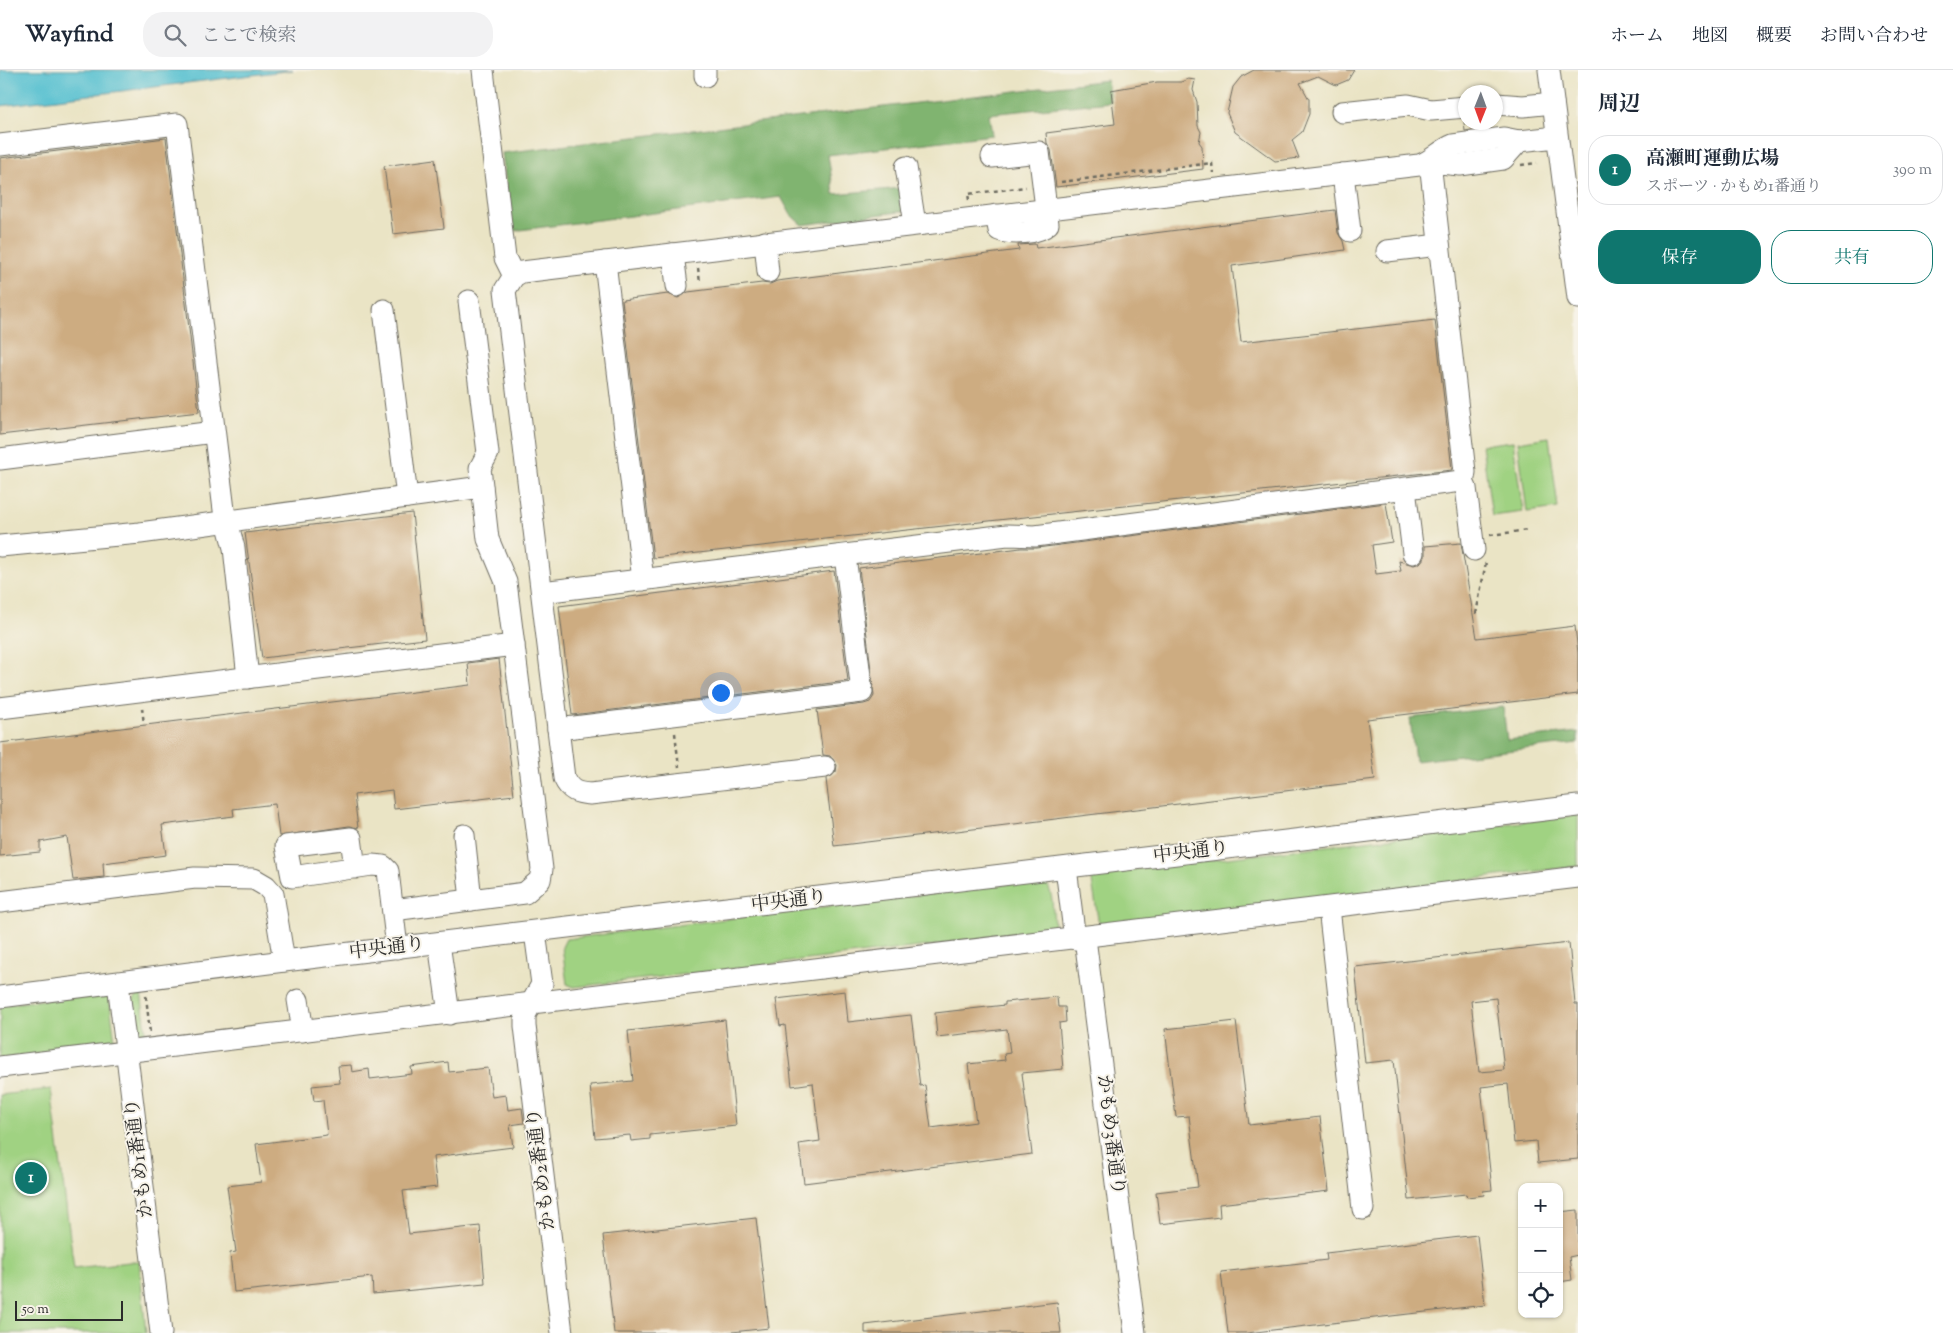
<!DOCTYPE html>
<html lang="ja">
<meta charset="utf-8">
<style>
body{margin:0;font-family:"Sorts Mill Goudy","Noto Serif JP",serif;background:#f2f2f3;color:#1f2937}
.controls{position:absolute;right:15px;bottom:15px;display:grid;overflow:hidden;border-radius:10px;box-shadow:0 1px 4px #0004}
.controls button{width:45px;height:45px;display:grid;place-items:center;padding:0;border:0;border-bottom:1px solid #e0e1e3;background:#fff;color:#1f2937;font:25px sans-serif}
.compass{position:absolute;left:1458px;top:15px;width:45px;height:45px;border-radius:50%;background:#fff;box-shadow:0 1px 4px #0004;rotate:181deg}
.scale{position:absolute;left:15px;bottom:12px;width:108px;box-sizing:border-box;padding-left:5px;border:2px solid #2b2b2b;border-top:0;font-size:14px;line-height:18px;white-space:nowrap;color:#2b2b2b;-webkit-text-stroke:4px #f7f3e8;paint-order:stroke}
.you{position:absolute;left:720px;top:622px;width:18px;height:18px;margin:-12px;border:4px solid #fff;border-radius:50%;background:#1a73e8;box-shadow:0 0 0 8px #1a73e833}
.badge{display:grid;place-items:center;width:32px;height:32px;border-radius:50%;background:#0f766e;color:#fff;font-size:16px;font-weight:700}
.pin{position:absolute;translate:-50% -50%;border:2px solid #fff;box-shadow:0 1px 5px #0006}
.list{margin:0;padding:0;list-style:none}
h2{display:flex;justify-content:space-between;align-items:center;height:65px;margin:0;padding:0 20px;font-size:21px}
h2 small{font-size:16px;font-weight:400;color:#747a83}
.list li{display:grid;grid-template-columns:32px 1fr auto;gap:15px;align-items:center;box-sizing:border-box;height:70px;margin:0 10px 10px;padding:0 10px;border:1px solid #e0e1e3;border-radius:20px}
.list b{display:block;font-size:19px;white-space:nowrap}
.list p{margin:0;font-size:16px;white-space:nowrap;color:#747a83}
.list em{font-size:16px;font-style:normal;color:#747a83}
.actions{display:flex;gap:10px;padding:15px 20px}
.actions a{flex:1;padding:11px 0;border:1px solid #0f766e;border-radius:20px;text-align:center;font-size:18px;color:#0f766e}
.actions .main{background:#0f766e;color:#fff}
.icon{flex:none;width:28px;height:28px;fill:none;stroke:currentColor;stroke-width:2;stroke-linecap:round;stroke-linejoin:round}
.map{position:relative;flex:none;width:1578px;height:1263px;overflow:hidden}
header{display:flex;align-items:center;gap:30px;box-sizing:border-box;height:70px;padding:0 25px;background:#fff;border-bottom:1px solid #e0e1e3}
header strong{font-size:24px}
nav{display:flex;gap:28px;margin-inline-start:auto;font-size:18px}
.search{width:350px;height:45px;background:#f2f2f3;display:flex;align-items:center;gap:12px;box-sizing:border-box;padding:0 18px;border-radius:20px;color:#747a83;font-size:19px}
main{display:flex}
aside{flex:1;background:#fff}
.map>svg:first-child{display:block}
.green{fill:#a0d282;stroke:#667e56}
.forest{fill:#80b470;stroke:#56704e}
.water{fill:#55c0d0;stroke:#40767e}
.building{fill:#cdac81;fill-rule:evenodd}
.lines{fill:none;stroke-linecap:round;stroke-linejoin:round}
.minor-casing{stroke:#6e6c61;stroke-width:23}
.path{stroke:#6e6c61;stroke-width:2.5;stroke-dasharray:4 4;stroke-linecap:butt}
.minor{stroke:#fff;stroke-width:21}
.labels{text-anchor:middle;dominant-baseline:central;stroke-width:4;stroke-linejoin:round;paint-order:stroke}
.street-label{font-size:19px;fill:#2b2b2b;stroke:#f7f3e8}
</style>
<header>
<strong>Wayfind</strong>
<div class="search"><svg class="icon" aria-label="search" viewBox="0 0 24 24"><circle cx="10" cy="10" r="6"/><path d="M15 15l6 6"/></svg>ここで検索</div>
<nav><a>ホーム</a><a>地図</a><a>概要</a><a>お問い合わせ</a></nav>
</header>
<main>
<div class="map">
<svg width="1578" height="1263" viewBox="0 0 1578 1263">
<rect width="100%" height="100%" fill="#f7f3e8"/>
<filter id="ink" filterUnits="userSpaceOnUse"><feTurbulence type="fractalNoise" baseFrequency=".02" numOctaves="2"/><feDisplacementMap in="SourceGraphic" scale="10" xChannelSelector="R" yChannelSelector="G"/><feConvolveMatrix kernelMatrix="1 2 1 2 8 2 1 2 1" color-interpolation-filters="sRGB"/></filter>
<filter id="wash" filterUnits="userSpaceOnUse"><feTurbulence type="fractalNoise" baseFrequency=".0096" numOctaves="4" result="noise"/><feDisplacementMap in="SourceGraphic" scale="20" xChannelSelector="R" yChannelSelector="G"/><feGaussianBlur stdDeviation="1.12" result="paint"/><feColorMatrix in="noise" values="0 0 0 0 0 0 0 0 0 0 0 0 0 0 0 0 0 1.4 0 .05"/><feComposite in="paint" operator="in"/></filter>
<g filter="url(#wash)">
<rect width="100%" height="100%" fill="#eae4c5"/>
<!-- green -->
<g class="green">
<polygon points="1549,367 1558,438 1527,442 1518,372"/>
<polygon points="1513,371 1523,442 1492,446 1482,375"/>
<polygon points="1578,745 1578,796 1105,855 1101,855 1098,849 1092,811 1092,807 1098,804"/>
<path d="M 1039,810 C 1054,811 1052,839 1054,852 L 1053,858 L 1049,862 L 574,917 L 567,914 L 562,877 L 566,869 Z"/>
<polygon points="141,922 147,968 142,969 135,963 132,933 137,924"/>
<polygon points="105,923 109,925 115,972 0,989 0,935"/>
<polygon points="51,1019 74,1198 139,1191 146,1263 0,1263 0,1025"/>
</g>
<!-- forest -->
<g class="forest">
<polygon points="1107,10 1110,32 989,44 992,65 828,85 834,124 903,118 905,141 802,155 791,145 781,127 512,161 502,83"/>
<polygon points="1503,637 1507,670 1578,662 1578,673 1415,691 1410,648"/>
</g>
<!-- water -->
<polygon class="water" points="0,0 293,0 0,36"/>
<g id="blocks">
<!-- building -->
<g class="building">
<polygon points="1254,0 1354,0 1348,10 1336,15 1318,6 1300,13 1309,29 1309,44 1302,62 1292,70 1299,88 1275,91 1235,62 1227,43 1233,17 1241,7"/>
<polygon points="1188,9 1195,10 1193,20 1197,32 1198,56 1201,62 1199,72 1202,76 1203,99 1056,117 1051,80 1047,73 1046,63 1115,54 1111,20 1157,12 1181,12"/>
<polygon points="1464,52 1484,52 1484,58 1465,61"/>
<polygon points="166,68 199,342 0,365 0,88"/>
<polygon points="435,89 444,158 393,164 384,96"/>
<polygon points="1335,140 1338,163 1343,171 1345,180 1232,196 1241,272 1435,250 1452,400 653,488 622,230 668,224 678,228 688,222 762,213 770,214 777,211 1019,180 1018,175 1035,174 1036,178"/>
<polygon points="1386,433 1392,472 1372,475 1376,504 1401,501 1399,491 1414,495 1420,493 1425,487 1425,476 1461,473 1477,568 1575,556 1578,583 1578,624 1367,649 1375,710 834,776 826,709 836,702 837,695 830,686 823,685 817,640 864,634 870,632 874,626 859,498 1021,478 1037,478"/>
<polygon points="412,443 425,569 262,588 245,463"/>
<polygon points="834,501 848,611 572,645 559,536"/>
<polygon points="499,589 514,725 394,739 392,720 354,725 358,758 349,756 279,766 275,734 233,739 234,746 162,755 166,785 103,793 104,807 73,810 67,767 40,772 40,782 0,786 0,673 470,615 468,593"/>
<path d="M 1569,873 L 1575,934 L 1578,934 L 1578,1089 L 1538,1093 L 1536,1071 L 1514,1073 L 1508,1014 L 1481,1017 L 1492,1120 L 1483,1121 L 1484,1125 L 1467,1127 L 1466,1124 L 1409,1130 L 1394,990 L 1365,993 L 1355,897 ZM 1496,928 L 1504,1000 L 1479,1002 L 1471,931 Z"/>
<polygon points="845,921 848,952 911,945 920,1016 925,1015 931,1058 976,1052 968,994 1005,990 1004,984 1010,983 1007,959 937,967 935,943 1005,935 1005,932 1057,927 1058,937 1065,937 1066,952 1059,953 1063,999 1022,1003 1032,1084 804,1113 799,1074 820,1071 813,1013 792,1016 785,955 780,956 776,929"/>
<polygon points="725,950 736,1056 650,1065 650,1069 631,1071 630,1065 595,1068 590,1015 633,1011 628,961"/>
<polygon points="1236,951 1249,1055 1320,1047 1329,1121 1219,1134 1220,1147 1160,1154 1156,1122 1198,1117 1189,1046 1176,1047 1165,959"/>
<polygon points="448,992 449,1002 488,998 492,1027 506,1025 508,1040 522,1038 524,1053 510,1055 513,1077 433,1087 437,1117 403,1121 409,1164 480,1156 485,1213 373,1224 372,1207 234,1222 230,1183 236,1182 227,1116 261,1112 256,1074 327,1065 323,1030 314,1031 312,1016 340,1013 338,996 351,995 352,1002 369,999 370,1009 412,1004 411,997"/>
<polygon points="1578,1140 1578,1185 1569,1187 1572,1210 1559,1212 1559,1142"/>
<polygon points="756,1148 769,1258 723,1263 614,1263 603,1165"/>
<polygon points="1477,1165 1485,1235 1247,1263 1228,1263 1221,1202 1327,1190 1326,1183"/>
<polygon points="1057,1232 1061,1263 865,1263 865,1255"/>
</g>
</g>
</g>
<g filter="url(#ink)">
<use href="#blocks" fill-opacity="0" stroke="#6e6c61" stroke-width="1"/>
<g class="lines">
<!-- minor casing -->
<g class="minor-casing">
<g id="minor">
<polyline points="483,0 505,188 514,206"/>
<polyline points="705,0 705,6"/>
<polyline points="1549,0 1578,228"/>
<polyline points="1496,34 1523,36 1553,33"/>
<polyline points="1342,42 1408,35 1431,40 1466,37"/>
<polyline points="0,75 177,54 224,440 234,478 248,608"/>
<path d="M 992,87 L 1039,82 L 1048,154 C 1038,164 1011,165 999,160 L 996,145"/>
<polyline points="906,97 915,154"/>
<polyline points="1343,104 1350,161"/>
<polyline points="765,172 768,202"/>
<polyline points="1387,181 1439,175"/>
<polyline points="673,184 677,216"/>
<polyline points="605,192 643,510"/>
<polyline points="384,240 407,427"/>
<polyline points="0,389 214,362"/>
<polyline points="1462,410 1466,418 1474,480"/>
<polyline points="1405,419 1413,483"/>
<polyline points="0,476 140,463 482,417"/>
<polyline points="542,522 1007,465 1035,466 1461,411 1464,408 1465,402 1430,92 1460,95 1503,89 1519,71"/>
<polyline points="0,638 514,575"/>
<polyline points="558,659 862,622 845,486"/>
<path d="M 825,697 L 590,724 C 577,723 570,721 564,708 L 505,220 L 514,206 L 522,202 L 1419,95 C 1433,91 1440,80 1453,75 L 1504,68 L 1519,71 L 1557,67"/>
<polyline points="464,765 471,830"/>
<polyline points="355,798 351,768 286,776 292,807 372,795 383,796 388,801 397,878"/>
<polyline points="1066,798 1075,869"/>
<polyline points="0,832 195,808 254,809 266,816 273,824 284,891"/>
<polyline points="1329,838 1363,1139"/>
<polyline points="393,840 525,823 540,810 542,799 506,512 488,469 480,398 488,383 469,231"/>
<polyline points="535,862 542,914 525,945 525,956 562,1263"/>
<polyline points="1085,868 1135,1263"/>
<polyline points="439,873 449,944"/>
<polyline points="118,913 161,1263"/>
<polyline points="0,927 284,891 1578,736"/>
<polyline points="298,930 303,961"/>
<polyline points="0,997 1578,807"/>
</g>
</g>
<!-- path -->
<g class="path">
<polyline points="1521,95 1537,93"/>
<polyline points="1061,112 1212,93 1213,103"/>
<polyline points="969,130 968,124 1026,117"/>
<polyline points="698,198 700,212"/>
<polyline points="1490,465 1528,460"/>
<polyline points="1476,544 1486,492"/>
<polyline points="142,638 144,654"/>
<polyline points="675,663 679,697"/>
<polyline points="146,926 150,963"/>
</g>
<!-- minor -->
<use href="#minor" class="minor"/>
</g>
</g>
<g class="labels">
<!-- street labels -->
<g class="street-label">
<text transform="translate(1191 783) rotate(-7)">中央通り</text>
<text transform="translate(789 832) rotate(-7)">中央通り</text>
<text transform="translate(387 879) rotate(-7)">中央通り</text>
<text transform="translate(1110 1065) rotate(83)">かもめ3番通り</text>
<text transform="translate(140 1088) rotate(-97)">かもめ1番通り</text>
<text transform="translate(542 1099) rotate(-97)">かもめ2番通り</text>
</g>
</g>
</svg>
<div class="controls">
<button>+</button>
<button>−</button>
<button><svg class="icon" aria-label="locate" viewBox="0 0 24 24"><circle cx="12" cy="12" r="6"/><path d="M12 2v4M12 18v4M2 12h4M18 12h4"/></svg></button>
</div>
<svg class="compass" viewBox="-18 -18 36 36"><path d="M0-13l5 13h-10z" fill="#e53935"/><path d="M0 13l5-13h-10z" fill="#747a83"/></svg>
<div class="scale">50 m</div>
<div class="you"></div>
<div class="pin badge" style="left:31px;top:1108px">1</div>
</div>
<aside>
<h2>周辺<small></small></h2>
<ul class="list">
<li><span class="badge">1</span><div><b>高瀬町運動広場</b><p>スポーツ · かもめ1番通り</p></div><em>390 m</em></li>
</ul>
<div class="actions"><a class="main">保存</a><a>共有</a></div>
</aside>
</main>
